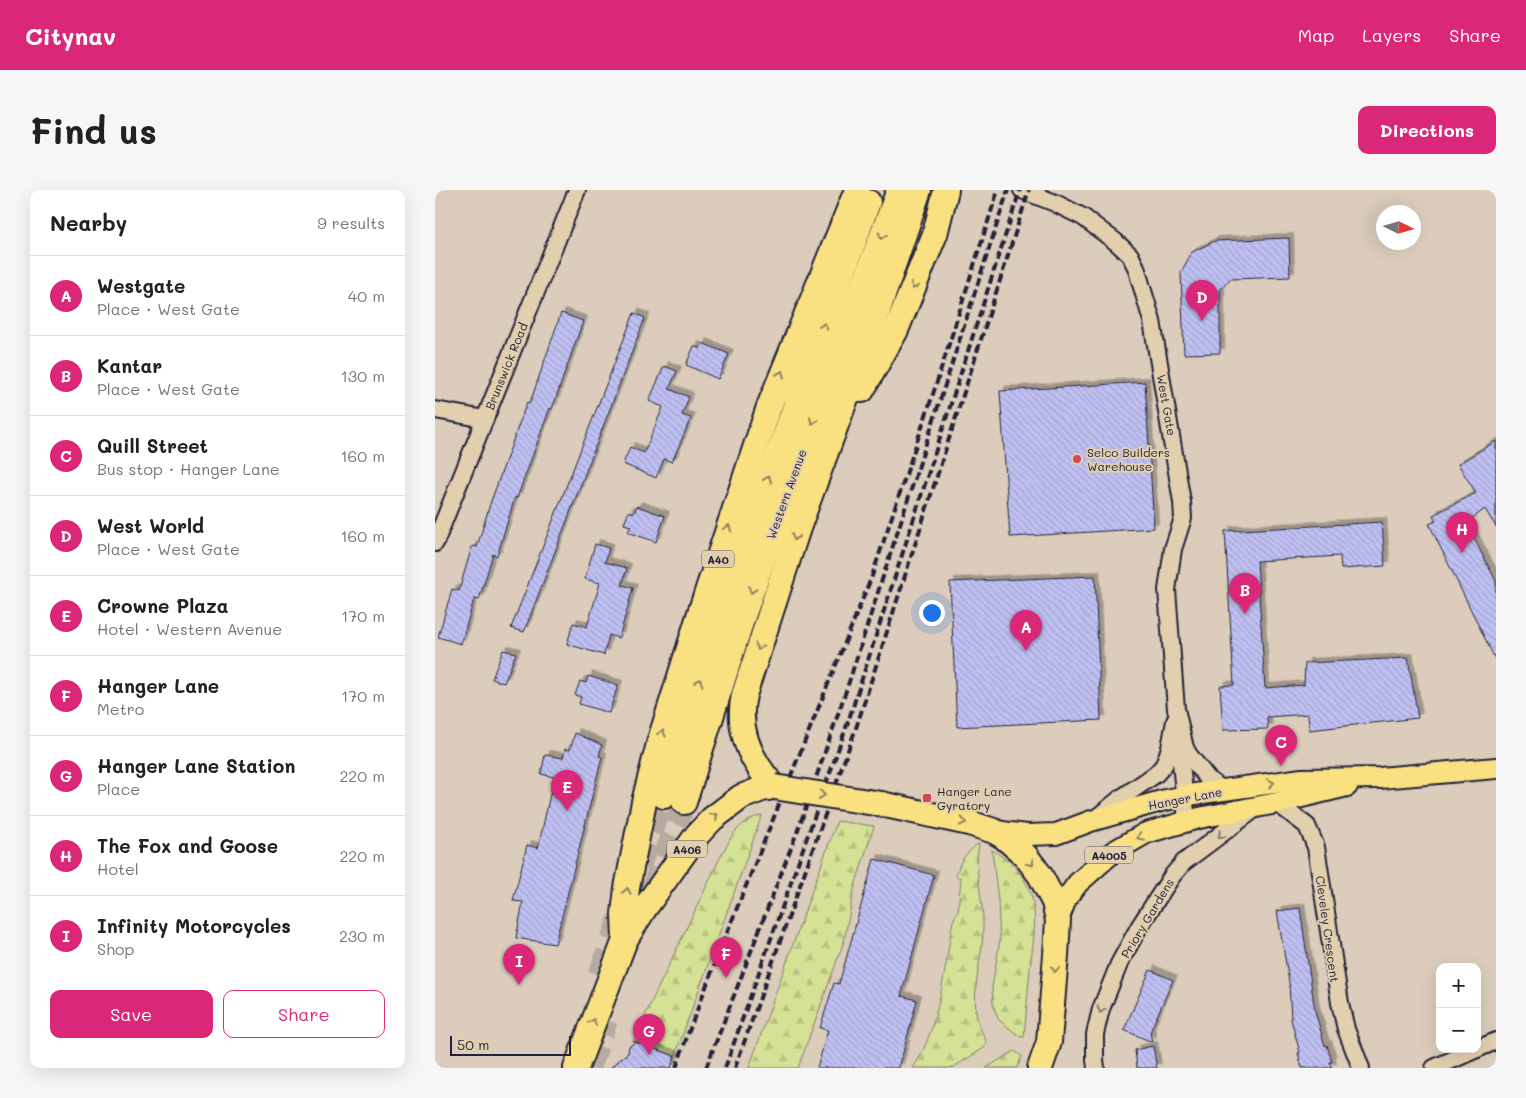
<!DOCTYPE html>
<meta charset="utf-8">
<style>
body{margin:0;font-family:Mali,sans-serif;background:#f6f6f6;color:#202124}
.controls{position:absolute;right:15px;bottom:15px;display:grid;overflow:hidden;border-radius:10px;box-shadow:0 5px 20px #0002}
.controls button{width:45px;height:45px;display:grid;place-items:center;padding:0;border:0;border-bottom:1px solid #e0e0e0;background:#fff;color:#202124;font:25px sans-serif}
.compass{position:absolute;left:941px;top:15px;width:45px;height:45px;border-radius:50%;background:#fff;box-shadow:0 5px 20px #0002;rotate:95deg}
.scale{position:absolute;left:15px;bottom:12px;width:121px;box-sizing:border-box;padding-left:5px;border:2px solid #22223b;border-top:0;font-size:14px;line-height:18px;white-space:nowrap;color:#22223b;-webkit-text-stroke:4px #e2cfad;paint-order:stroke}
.you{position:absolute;left:496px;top:422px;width:18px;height:18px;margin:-12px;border:4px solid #fff;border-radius:50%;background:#1a73e8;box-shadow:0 0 0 8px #1a73e833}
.badge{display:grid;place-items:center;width:32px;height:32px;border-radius:50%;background:#db2777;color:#fff;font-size:16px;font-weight:700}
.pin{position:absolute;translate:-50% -41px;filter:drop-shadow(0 1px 2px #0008)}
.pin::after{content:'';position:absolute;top:26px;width:18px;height:15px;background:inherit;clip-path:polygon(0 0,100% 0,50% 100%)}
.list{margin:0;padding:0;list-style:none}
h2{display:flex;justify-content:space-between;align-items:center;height:65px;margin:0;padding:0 20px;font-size:21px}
h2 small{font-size:16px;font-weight:400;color:#757577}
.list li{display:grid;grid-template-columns:32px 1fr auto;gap:15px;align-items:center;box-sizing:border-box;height:80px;padding:0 20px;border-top:1px solid #e0e0e0}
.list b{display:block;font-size:19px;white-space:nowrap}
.list p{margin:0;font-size:16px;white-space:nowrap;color:#757577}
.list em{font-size:16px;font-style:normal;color:#757577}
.actions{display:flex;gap:10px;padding:15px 20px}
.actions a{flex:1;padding:11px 0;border:1px solid #db2777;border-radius:10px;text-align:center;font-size:18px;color:#db2777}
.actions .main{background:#db2777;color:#fff}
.map{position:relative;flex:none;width:1061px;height:878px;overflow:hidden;border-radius:10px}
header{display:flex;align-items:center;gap:30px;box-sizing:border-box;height:70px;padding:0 25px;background:#db2777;color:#fff}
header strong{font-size:24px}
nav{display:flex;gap:28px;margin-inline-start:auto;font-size:18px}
.intro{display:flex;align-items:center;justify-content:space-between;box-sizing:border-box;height:120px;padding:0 30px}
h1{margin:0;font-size:35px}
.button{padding:12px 22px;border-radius:10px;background:#db2777;color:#fff;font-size:18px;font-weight:700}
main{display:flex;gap:30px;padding:0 30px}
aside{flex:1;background:#fff;border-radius:10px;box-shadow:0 5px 20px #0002}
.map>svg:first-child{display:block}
.forest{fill:url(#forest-firs);stroke:#7c8268}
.building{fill:url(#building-back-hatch);stroke:#22223b;filter:url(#shadow)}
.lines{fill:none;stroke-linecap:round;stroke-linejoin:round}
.highway-tunnel{stroke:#b6aaa1;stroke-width:24;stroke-dasharray:24 12;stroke-linecap:butt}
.minor-casing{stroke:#22223b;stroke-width:20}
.major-casing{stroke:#22223b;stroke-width:24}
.highway-casing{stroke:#22223b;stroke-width:28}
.minor{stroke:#e2cfad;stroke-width:16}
.major{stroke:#f9e181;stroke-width:20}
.highway{stroke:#f9e181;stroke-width:24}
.rail{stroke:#22223b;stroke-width:4;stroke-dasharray:8 4;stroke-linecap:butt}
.highway-bridge-casing{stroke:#22223b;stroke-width:28;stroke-linecap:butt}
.highway-bridge{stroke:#f9e181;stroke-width:24}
.oneway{stroke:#8e825e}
.oneway2{stroke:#827874}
.poi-dot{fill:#d1495b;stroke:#e2cfad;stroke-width:2}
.labels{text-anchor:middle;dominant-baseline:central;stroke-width:4;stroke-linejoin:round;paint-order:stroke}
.shield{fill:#e2cfad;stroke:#5c565d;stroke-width:1}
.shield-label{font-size:11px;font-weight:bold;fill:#22223b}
.street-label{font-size:12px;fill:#22223b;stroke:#e2cfad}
.poi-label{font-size:12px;fill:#22223b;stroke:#e2cfad;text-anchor:start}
</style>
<header>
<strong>Citynav</strong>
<nav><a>Map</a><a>Layers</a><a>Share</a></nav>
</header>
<div class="intro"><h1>Find us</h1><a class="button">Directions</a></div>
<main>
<aside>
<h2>Nearby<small>9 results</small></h2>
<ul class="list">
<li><span class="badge">A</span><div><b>Westgate</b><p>Place · West Gate</p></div><em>40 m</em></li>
<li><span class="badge">B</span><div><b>Kantar</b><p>Place · West Gate</p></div><em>130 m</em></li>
<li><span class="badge">C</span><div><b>Quill Street</b><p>Bus stop · Hanger Lane</p></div><em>160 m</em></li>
<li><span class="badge">D</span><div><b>West World</b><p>Place · West Gate</p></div><em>160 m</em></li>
<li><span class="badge">E</span><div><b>Crowne Plaza</b><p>Hotel · Western Avenue</p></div><em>170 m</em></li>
<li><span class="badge">F</span><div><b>Hanger Lane</b><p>Metro</p></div><em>170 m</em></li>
<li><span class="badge">G</span><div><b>Hanger Lane Station</b><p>Place</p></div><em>220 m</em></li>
<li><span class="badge">H</span><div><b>The Fox and Goose</b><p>Hotel</p></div><em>220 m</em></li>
<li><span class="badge">I</span><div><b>Infinity Motorcycles</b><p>Shop</p></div><em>230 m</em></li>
</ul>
<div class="actions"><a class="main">Save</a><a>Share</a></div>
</aside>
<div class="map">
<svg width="1061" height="878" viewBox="0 0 1061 878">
<defs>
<pattern id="forest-firs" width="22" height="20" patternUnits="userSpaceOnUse" patternTransform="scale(1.25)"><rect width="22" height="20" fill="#d5e295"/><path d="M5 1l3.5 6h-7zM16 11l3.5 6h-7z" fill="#b7c281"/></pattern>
<pattern id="building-back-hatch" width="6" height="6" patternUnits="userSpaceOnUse" patternTransform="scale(1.25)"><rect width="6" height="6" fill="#bfc0f2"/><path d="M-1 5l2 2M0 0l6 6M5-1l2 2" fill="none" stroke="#a4a5d0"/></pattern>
<filter id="shadow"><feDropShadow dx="4.5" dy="-4.5" stdDeviation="0" flood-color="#0004"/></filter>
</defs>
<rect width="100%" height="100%" fill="#dbccbb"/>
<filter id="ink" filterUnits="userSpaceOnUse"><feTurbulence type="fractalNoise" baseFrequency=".02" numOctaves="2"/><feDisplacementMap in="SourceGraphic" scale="10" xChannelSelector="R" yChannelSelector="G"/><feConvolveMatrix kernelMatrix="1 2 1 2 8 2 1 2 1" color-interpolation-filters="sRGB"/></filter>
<g filter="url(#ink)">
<!-- forest -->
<g class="forest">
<path d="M 327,625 L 240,866 L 198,851 L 284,670 C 296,648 301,632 327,625 Z"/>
<polygon points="402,631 439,636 419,699 409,751 363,878 314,878"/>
<path d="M 544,653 C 538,682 549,709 548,737 C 548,769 535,800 543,832 C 545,839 549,846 552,853 L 549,858 L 517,878 L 478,878 C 504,841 510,776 518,731 L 523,721 L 526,688 L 521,686 C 526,668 530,665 544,653 Z"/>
<path d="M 557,660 C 572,669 584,679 592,695 C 605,720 598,751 595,778 C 593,801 591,824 589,847 L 584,846 L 563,829 L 558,814 L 557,797 L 565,750 L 563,710 Z"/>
<polygon points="579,861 587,866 582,878 551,878"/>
</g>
<!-- building -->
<g class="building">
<polygon points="854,48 855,87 795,89 785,100 785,163 749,164 746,82 757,62 780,51"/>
<polygon points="126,123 148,131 117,219 115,218 82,308 80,307 62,366 58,364 44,410 39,409 26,454 3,447 17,399 24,401 37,356 42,357 55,314 92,212 95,213"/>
<polygon points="199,123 210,128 89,442 76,438"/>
<polygon points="267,153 294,164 283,189 251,175 259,156 265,159"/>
<polygon points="229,176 242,181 234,199 254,207 247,225 256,228 237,272 229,269 221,288 188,274 195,257 209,263 228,217 214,211"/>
<polygon points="710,192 719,338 575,347 565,201"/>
<polygon points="1061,251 1061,337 1050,319 1031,333 1061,391 1061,471 994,334 1001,331 998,325 1041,303 1023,274"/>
<polygon points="202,316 230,326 221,352 193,342 196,336 189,334 194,321 199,323"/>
<polygon points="947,332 950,376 906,379 905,366 822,371 830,498 869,495 870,473 973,468 983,528 874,540 873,524 832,527 833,539 788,540 785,496 799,495 790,341"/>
<polygon points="160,354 174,358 170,372 192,378 187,395 198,398 184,448 174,445 169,465 132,454 138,433 152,437 165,393 150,389"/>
<polygon points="660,386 666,530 522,537 515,392"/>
<polygon points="68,460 81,463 69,493 57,489"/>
<polygon points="153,486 183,495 174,523 144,514 146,507 140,505 145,491 151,493"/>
<polygon points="140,543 167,555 164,566 167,567 120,754 81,748 88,712 78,711 92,655 103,658 119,587 106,584 110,565 128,568 130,559 135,560"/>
<polygon points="439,669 499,685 466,806 482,810 464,878 382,878 393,840 385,838 399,793 404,794"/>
<polygon points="865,718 880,821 890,856 892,855 897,872 895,872 897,878 867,878 863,863 865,863 856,829 854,792 842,721"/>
<polygon points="715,780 738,790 715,842 717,852 689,840"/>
<polygon points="201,852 240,866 236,878 175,878 193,863 194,856"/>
<polygon points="718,856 722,878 702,878 700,860"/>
</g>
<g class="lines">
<!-- highway-tunnel -->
<g class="highway-tunnel">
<polyline points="204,676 229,606"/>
<polyline points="217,702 249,612"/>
<polyline points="165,785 189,717"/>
<polyline points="154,878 171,830"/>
</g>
<!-- minor casing -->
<g class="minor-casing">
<g id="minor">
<polyline points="587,0 620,13 648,27 681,52 695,65 701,77 717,131 747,312 748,328 738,359 732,400 741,519 750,558 754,565 773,589 788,600"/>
<polyline points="0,220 50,229"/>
<polyline points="0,353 142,0"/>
<polyline points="750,558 746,573 752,632"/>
<polyline points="842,613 872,636 881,657 905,813 911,839 926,878"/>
<polyline points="660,629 686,608 721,584 729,575 735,558 740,531"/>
<polyline points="1042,859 1061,851"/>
<polyline points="661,878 660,870 660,844 666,819 684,774 704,737 737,686 749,672 821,618"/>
<polyline points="999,878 1042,859"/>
</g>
</g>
<!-- major casing -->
<g class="major-casing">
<g id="major">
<polyline points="559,641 592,645 621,644 656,631 726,611 760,604 867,589 945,588 1061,578"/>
<polyline points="623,730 631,709 643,693 678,662 711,643 764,628 842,613 912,596"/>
</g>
</g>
<!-- highway casing -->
<g class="highway-casing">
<g id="highway">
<polyline points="427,200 461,140 500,44 511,0"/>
<path d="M 339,597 C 316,571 301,540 309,505 L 363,338 L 439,132 L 484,0"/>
<polyline points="229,606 287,422 433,12"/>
<polyline points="249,612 307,429 349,309 464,0"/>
<polyline points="446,614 534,633 559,641 569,647 590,665 605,685 619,712 623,730 621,765 614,852 605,878"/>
<polyline points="190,750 189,724 192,698 209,612 225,550 265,423 334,217 422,0"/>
<polyline points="141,878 190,750 209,719 262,645 277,629 306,607 327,599 339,597"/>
</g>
</g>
<!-- minor -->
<use href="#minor" class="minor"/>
<!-- major -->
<use href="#major" class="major"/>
<!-- highway -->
<use href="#highway" class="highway"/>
<!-- rail -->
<g class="rail">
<polyline points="241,878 254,841 289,750 437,386 501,195 563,0"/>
<polyline points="271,878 364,637 412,498 573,0"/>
<polyline points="290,878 413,532 585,0"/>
<polyline points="300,878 422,535 594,0"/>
</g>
<!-- highway-bridge casing -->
<g class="highway-bridge-casing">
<polyline id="highway-bridge" points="339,597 446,614"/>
</g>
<!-- highway-bridge -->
<use href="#highway-bridge" class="highway-bridge"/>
</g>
<!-- one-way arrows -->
<defs><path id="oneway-chevron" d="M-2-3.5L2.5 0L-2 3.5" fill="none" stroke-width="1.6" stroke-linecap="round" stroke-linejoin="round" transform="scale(1.25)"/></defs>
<g class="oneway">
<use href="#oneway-chevron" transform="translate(447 46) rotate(110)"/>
<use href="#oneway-chevron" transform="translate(479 96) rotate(112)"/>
<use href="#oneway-chevron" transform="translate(389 136) rotate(-71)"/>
<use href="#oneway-chevron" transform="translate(346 184) rotate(-68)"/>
<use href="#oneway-chevron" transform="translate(378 231) rotate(110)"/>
<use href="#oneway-chevron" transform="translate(333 289) rotate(-70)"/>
<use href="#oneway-chevron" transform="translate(293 338) rotate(-71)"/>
<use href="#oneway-chevron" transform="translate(360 347) rotate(109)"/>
<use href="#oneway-chevron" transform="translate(317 400) rotate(109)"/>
<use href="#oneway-chevron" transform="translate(324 457) rotate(108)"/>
<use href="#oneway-chevron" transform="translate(264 492) rotate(-72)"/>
<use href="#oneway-chevron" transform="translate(227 543) rotate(-73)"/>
<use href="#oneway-chevron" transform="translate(836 593) rotate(-8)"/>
<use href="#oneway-chevron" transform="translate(387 605) rotate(9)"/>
<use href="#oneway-chevron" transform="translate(280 626) rotate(-42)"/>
<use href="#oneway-chevron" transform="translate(528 632) rotate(13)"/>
<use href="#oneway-chevron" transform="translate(705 647) rotate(154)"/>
<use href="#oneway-chevron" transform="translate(596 673) rotate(51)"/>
<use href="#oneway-chevron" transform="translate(192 701) rotate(-80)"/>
<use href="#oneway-chevron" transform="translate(620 779) rotate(94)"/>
<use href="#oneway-chevron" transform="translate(158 832) rotate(-69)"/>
</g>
<g class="oneway2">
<use href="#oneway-chevron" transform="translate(786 645) rotate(141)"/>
<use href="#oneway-chevron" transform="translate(666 820) rotate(108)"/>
</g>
</g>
<!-- markers -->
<g class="poi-dot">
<circle cx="642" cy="269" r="5"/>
<rect x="487" y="603" width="10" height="10" rx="2.5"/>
</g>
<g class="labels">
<!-- shield labels -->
<g class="shield">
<rect x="267" y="360.5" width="32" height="17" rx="4"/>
<rect x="232" y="650.5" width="40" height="17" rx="4"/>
<rect x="650" y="656.5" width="48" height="17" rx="4"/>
</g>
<g class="shield-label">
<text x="283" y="369">A40</text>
<text x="252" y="659">A406</text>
<text x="674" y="665">A4005</text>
</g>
<!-- street labels -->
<g class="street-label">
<text transform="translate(71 176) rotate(-68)">Brunswick Road</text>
<text transform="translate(732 215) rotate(80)">West Gate</text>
<text transform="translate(351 304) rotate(-70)">Western Avenue</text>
<text transform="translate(750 608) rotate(-11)">Hanger Lane</text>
<text transform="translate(712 728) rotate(-59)">Priory Gardens</text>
<text transform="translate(893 739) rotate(82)">Cleveley Crescent</text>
</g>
<!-- poi labels -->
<g class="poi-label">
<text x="652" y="262">Selco Builders<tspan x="652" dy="14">Warehouse</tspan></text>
<text x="502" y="601">Hanger Lane<tspan x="502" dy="14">Gyratory</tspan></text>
</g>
</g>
</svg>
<div class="controls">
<button>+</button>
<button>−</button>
</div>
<svg class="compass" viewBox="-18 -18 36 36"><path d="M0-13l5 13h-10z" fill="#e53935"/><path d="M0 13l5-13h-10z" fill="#757577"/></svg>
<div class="scale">50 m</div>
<div class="you"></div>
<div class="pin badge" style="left:591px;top:461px">A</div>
<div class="pin badge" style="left:810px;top:424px">B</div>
<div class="pin badge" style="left:846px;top:576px">C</div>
<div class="pin badge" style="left:767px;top:131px">D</div>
<div class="pin badge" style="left:132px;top:621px">E</div>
<div class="pin badge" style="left:291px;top:788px">F</div>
<div class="pin badge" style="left:214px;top:865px">G</div>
<div class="pin badge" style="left:1027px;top:363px">H</div>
<div class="pin badge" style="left:84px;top:795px">I</div>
</div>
</main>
